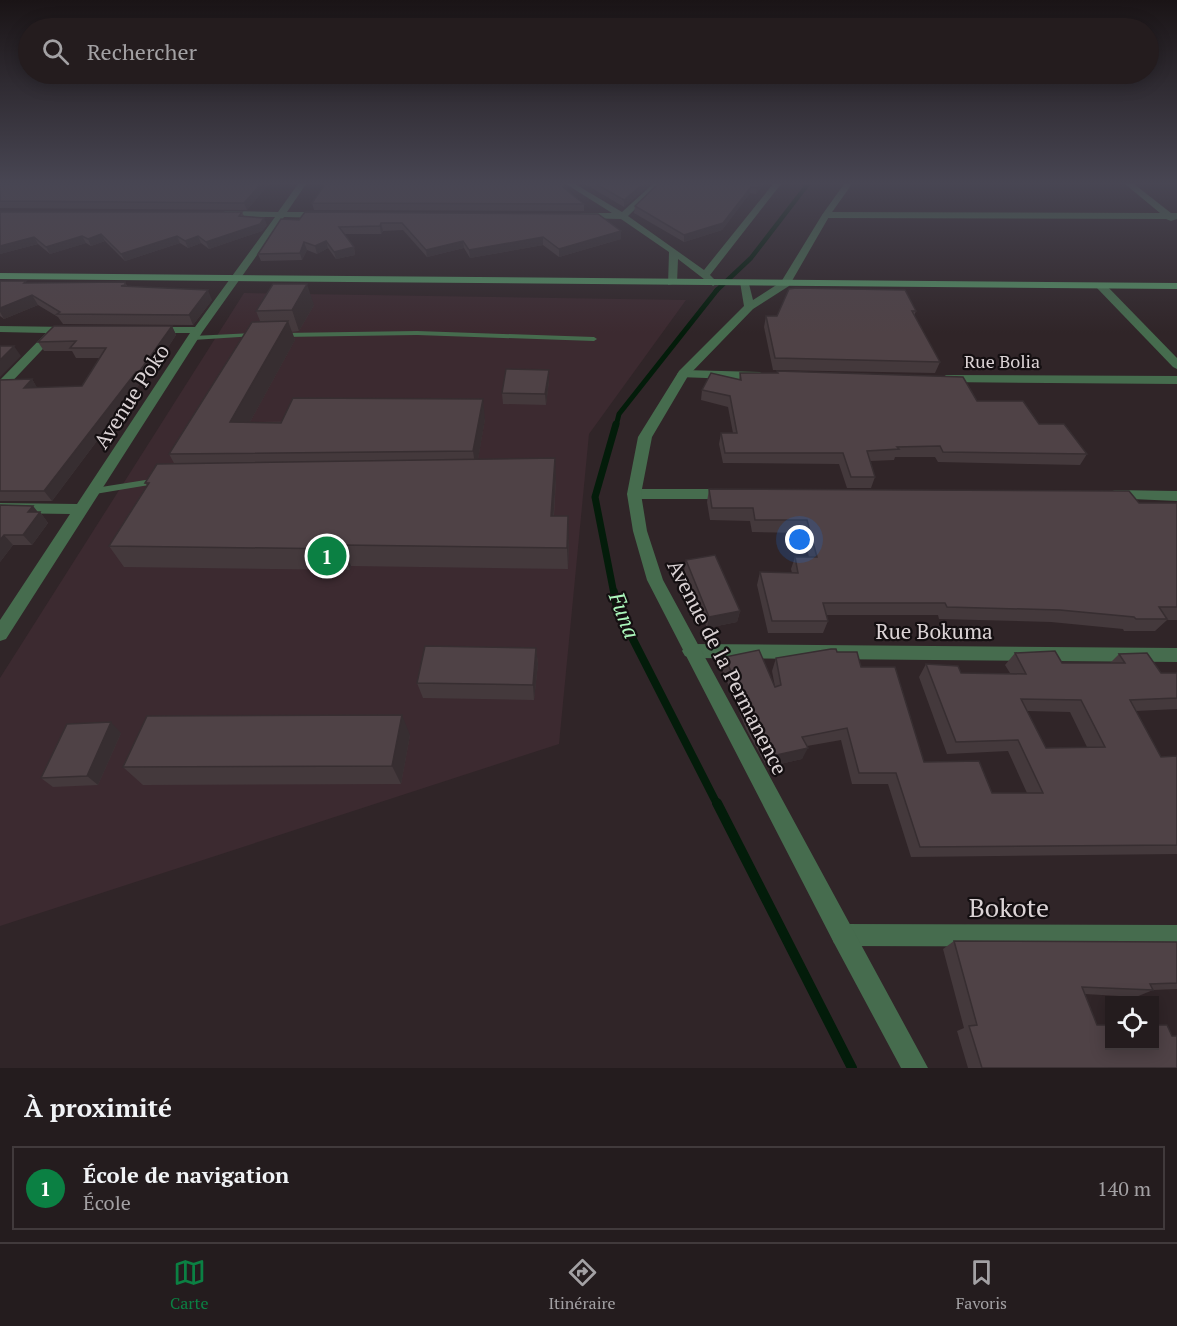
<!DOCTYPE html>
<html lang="fr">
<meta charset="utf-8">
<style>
body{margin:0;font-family:"PT Serif",serif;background:#30292b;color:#f1f3f6}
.controls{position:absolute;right:18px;bottom:18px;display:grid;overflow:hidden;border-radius:0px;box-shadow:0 3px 15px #0003}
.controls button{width:54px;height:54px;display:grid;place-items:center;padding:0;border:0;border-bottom:2px solid #413a3c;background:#241c1e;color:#f1f3f6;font:30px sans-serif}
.you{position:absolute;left:800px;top:540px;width:21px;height:21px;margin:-15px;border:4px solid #fff;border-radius:50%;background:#1a73e8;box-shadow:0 0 0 9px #1a73e833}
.badge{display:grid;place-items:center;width:39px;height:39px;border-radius:50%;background:#0b8043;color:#fff;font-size:20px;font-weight:700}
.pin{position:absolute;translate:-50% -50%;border:3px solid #fff;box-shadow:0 2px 6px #0006}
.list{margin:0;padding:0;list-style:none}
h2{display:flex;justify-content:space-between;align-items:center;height:78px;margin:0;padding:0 24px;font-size:26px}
h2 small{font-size:20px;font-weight:400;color:#a3a1a4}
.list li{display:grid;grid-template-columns:39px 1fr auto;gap:18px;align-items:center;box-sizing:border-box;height:84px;margin:0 12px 12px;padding:0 12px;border:2px solid #413a3c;border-radius:0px}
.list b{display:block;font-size:22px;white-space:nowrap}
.list p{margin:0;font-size:20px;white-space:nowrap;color:#a3a1a4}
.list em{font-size:20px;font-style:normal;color:#a3a1a4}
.icon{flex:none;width:33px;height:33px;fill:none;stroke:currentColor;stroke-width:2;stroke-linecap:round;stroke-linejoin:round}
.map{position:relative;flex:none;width:1177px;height:1068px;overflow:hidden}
.search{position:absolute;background:#241c1e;box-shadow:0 3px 15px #0003;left:18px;right:18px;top:18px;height:66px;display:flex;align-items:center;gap:15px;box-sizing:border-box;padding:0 21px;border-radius:33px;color:#a3a1a4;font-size:22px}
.sheet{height:174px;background:#241c1e}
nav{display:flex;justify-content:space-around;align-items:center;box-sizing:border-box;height:84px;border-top:2px solid #413a3c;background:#241c1e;font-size:16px;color:#a3a1a4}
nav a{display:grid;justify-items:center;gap:3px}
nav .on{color:#0b8043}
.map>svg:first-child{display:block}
.built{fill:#3c2a30}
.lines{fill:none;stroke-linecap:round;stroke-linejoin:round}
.stream-far4{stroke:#031c0a;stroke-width:4.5}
.stream-far3{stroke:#031c0a;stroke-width:5}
.stream-far2{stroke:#031c0a;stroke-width:7}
.stream-far1{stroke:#031c0a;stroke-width:8}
.stream{stroke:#031c0a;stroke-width:10}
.service{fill:#466c4e;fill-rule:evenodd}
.minor{fill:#466c4e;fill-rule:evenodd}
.tertiary{fill:#466c4e;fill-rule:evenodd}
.secondary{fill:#549163;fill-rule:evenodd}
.wall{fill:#44393c;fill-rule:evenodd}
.shaded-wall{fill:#372e31}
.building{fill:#4f4246;stroke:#372e31;stroke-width:1.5;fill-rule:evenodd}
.labels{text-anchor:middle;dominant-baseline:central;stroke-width:4.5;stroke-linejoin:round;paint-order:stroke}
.far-street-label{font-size:18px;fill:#dbd3d5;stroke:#140f11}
.street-label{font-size:21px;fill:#dbd3d5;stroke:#140f11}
.water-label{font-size:22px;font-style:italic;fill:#acf8bc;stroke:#140f11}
.near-street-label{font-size:26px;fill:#dbd3d5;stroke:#140f11}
</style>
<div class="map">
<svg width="1177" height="1068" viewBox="0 0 1177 1068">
<rect width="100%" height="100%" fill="#302528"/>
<!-- built -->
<polygon class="built" points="244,293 686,300 589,434 559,744 0,926 0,678"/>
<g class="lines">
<!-- stream-far4 -->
<polyline class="stream-far4" points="716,291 751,258 808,184"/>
<!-- stream-far3 -->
<polyline class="stream-far3" points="616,426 619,414 717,290"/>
<!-- stream-far2 -->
<polyline class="stream-far2" points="614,594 595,497 616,424"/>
<!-- stream-far1 -->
<polyline class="stream-far1" points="614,592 617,608 717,804"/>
<!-- stream -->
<polyline class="stream" points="717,803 852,1068"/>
<!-- service -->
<g class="service">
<polygon points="417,331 594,337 597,339 594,341 417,335 282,337 279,335 282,333"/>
<polygon points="253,333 255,334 255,336 193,340 190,338 193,336"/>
<polygon points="158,478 162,481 161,483 95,494 91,491 95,488"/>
</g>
<!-- minor -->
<g class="minor">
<polygon points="298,184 306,184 287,212 324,212 328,215 324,218 284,217 203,331 6,639 0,641 0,620 70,514 0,513 0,503 77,504 190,333 153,333 147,330 153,327 195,327 275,217 225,217 221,214 225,211 278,212"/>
<polygon points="566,184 575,184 622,212 653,184 661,184 628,216 704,270 773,184 781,184 710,275 718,283 713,286 678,259 677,283 668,285 669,252 621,219 579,218 579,214 582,213 612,213"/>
<polygon points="1125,184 1134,184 1171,213 1177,213 1177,219 1171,221 1166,219 826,218 822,215 826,212 1160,213"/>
<polygon points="1096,283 1104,283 1177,358 1177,369 1173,367 1096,287"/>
<polygon points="0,326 69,327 75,330 69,333 58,333 4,390 0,391 0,380 46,333 0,332"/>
<polygon points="683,370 760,372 766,376 760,380 679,377 677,374"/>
<polygon points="946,375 1177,376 1177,384 942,382 940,379"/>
<polygon points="634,489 727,489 734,494 727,499 634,499 627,494"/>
<polygon points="1114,490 1177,491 1177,501 1109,498 1107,495"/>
<polygon points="691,644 1177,648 1177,662 691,658 685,656 682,651 685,646"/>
<polygon points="842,924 1177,925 1177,947 842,946 834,943 831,935 834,927"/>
</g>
<!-- tertiary -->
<polygon class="tertiary" points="844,184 852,184 830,215 789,286 753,309 688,376 652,437 641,494 647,531 663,580 928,1068 901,1068 834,943 647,580 633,531 627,494 638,437 679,371 744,306 740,282 749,284 753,300 781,282 822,215"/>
<!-- secondary -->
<polygon class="secondary" points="0,273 1177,283 1177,289 0,279"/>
</g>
<!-- wall -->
<g class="wall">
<polygon points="0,184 269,184 247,210 0,208"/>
<polygon points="325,184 567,184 567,188 566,190 584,204 584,211 314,210 312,203"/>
<polygon points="585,184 650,184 624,207"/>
<polygon points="658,184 764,184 756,194 750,193 722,230 684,242 634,213 635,206"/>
<polygon points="0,212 242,212 244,216 267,225 262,231 209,249 201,243 188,248 180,243 125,261 105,241 91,246 86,243 50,254 38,244 0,254"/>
<polygon points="305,212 621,231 621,239 559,257 543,245 470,258 464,248 427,257 403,230 383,231 381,234 344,234 354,247 355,255 336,259 328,248 317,254 307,250 302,260 261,261 258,254 299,220"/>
<polygon points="0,281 27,283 125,282 127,286 212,300 193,325 63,324 58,317 38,305 4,319 0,316"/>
<polygon points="314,305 299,331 292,332 295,340 250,422 485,419 478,459 556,479 554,516 569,538 568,569 351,566 350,570 124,567 109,546 147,486 145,483 174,463 169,454 260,321 256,311"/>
<polygon points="916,311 914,316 940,362 935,373 773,370 764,327 766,316"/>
<polygon points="172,326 176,335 145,382 141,382 52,501 0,501 0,380 32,379 37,388 82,386 100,358 76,358 72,351 44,351 38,342"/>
<polygon points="549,370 549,381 546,405 503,404 502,393"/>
<polygon points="777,371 977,401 1039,424 1087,454 1080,465 938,462 935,457 895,457 894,460 870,461 875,477 871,488 847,488 839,464 723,463 719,444 721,433 733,433 728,407 701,400 702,390 739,380 740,373 777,373"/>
<polygon points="709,489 1139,503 1177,503 1177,620 1167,620 1155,631 1124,631 1123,629 1051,622 939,619 938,615 826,615 828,621 823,633 768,633 757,585 760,572 792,573 791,569 795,557 809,557 803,533 752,532 750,521 710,520 707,502"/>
<polygon points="0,505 33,506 38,512 40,512 48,523 32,545 13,545 0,562"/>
<polygon points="686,560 740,611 737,622 707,628 684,571"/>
<polygon points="536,648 538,664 534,700 423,698 417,683"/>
<path d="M 837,652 L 861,667 L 924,762 L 992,793 L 1027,793 L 1008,751 L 947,754 L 919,677 L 926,664 L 961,673 L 1010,673 L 1005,665 L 1015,653 L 1062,663 L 1110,663 L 1119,654 L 1161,673 L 1177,673 L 1177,709 L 1136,711 L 1161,757 L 1177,756 L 1177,854 L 911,857 L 888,784 L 852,784 L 841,740 L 807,746 L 802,759 L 767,767 L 746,729 L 722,669 L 725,657 L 775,687 L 772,671 L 776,658 ZM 1027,711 L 1070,712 L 1087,747 L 1046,748 Z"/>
<polygon points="121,733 98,785 53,787 41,778"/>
<polygon points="410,735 401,784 143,785 123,767"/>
<polygon points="954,941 1177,942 1177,989 1153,990 1136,997 1085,994 1097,1025 1172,1036 1177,1068 968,1068 957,1031 964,1028 943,949"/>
</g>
<!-- shaded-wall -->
<g class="shaded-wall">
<polygon points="261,184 269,184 247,210 244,203"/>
<polygon points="565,184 567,184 567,188 563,194 563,187"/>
<polygon points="643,184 650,184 624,207 624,200"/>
<polygon points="760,184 764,184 756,194 757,188"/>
<polygon points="751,187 750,193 722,230 684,242 684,235"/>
<polygon points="264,218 267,225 262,231 209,249 206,242"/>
<polygon points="381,223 383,231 381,234 380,226"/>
<polygon points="621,231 621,239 559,257 559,249"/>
<polygon points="101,234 105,241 91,246 88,239"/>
<polygon points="82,236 86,243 50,254 46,247"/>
<polygon points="177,236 180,243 125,261 121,254"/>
<polygon points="198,236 201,243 188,248 185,241"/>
<polygon points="34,237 38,244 0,254 0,246"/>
<polygon points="543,237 543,245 470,258 469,250"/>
<polygon points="326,241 328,248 317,254 315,246"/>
<polygon points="463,241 464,248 427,257 426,250"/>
<polygon points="304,242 307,250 302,260 300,253"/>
<polygon points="354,247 355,255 336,259 334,252"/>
<polygon points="307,284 314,305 299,331 292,310"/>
<polygon points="208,290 212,300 193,325 189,315"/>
<polygon points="32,295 38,305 4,319 0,312 0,308"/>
<polygon points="288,321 295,340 239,442 230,422"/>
<polygon points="172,326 176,335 145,382 139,372"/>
<polygon points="14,346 21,356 0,377 0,360"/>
<polygon points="549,370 549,381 546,405 545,394"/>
<polygon points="136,372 141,382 52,501 44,491"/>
<polygon points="32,379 38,389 24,388"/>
<polygon points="483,399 485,419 476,471 473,451"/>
<polygon points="555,458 556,479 552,538 551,516"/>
<polygon points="33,506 39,514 40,512 48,523 32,545 23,535 28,512"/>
<polygon points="568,516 569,538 568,569 567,548"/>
<polygon points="4,535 13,545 0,562 0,540"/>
<polygon points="343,545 351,566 350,570 342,549"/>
<polygon points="740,611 737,622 707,628 709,617"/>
<polygon points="536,648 538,664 534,700 533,685"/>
<polygon points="402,715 410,735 401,784 392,766"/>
<polygon points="111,722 121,733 98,785 87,776"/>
<polygon points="808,748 802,759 767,767 772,756"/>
</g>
<!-- building -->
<g class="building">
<polygon points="0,184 261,184 244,203 0,201"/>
<polygon points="325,184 565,184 563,187 584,204 312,203"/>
<polygon points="596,184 643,184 624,200"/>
<polygon points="658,184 760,184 757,188 751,187 723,223 684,235 635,206"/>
<polygon points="0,212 242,212 239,216 264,218 260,224 206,242 198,236 185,241 177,236 121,254 101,234 88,239 82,236 46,247 34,237 0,246"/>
<polygon points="305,212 598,214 621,231 559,249 543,237 469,250 463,241 426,250 402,223 381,223 380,226 339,227 354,247 334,252 326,241 315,246 304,242 300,253 258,254 281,219 299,220"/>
<polygon points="0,281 26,281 24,283 125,282 125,285 121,286 208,290 189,315 57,314 60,312 32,295 0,308"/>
<polygon points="273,284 307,284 292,310 256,311"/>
<polygon points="796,288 905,290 916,311 912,311 940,362 775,358 766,316 777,316 789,289"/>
<polygon points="288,321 230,422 281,423 293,398 483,399 473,451 169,454 252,322"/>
<polygon points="54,326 172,326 139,372 136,372 44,491 0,491 0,380 32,379 24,388 82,386 106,348 70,348 76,341 38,342"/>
<polygon points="0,346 14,346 0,360"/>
<polygon points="506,369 549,370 545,394 502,393"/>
<polygon points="777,371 963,377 977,401 1023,401 1039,424 1064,424 1087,454 943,452 940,446 897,447 899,449 867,451 875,477 851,477 843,453 725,453 721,433 737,433 730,396 702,390 711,373 741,380 740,373 778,373"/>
<polygon points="555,458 551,516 568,516 567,548 343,545 342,549 109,546 149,483 145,483 157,464"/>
<polygon points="709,489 1129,491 1139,503 1177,503 1177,607 1159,607 1167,619 1136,619 1134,617 1060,610 947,607 945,603 823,603 828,621 772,621 760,572 798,573 795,557 817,557 807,520 755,520 753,508 712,508"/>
<polygon points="0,505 33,506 28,512 40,512 23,535 4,535 0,540"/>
<polygon points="715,555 740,611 709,617 686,560"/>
<polygon points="425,646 536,648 533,685 417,683"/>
<path d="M 831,649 L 836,649 L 837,652 L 857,652 L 861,667 L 895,667 L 924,762 L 979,761 L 992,793 L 1043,793 L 1018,740 L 956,742 L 926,664 L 958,666 L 961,673 L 1026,674 L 1015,653 L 1055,651 L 1062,663 L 1125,663 L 1119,654 L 1147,653 L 1161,673 L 1177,673 L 1177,698 L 1130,700 L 1161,757 L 1177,756 L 1177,845 L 920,847 L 896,773 L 859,773 L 847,728 L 802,737 L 808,748 L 772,756 L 750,717 L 725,657 L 759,650 L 775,687 L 781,685 L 776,658 ZM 1021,699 L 1081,700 L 1105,747 L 1046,748 Z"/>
<polygon points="402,715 392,766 123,767 147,716"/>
<polygon points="111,722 87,776 41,778 67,724"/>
<polygon points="954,941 1177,942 1177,983 1150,984 1153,990 1082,987 1097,1025 1110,1025 1110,1046 1155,1046 1155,1025 1167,1025 1172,1036 1177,1036 1177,1068 982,1068 969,1026 977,1025"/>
</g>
<!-- sky -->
<linearGradient id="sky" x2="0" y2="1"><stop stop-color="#1a1416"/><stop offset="0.55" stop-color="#484653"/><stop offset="1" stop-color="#484653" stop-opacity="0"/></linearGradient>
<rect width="1177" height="333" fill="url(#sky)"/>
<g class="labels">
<!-- far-street labels -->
<g class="far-street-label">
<text x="1002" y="361">Rue Bolia</text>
</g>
<!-- street labels -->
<g class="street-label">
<text transform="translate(131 396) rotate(-57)">Avenue Poko</text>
<text x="934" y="631">Rue Bokuma</text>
<text transform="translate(728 667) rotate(63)">Avenue de la Permanence</text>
</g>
<!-- water labels -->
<g class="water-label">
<text transform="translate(625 615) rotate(69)">Funa</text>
</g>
<!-- near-street labels -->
<g class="near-street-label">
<text x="1009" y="907">Bokote</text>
</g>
</g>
</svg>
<div class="controls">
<button><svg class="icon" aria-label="locate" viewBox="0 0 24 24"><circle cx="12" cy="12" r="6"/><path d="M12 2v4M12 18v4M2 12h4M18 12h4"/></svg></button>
</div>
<div class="you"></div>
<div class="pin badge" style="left:327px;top:556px">1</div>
<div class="search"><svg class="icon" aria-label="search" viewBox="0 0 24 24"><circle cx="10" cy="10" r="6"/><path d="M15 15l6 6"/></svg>Rechercher</div>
</div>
<section class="sheet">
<h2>À proximité<small></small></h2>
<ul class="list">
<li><span class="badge">1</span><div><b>École de navigation</b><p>École</p></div><em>140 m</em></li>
</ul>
</section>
<nav>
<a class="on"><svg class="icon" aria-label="map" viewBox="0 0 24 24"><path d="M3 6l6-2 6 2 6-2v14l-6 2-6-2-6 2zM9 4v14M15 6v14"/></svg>Carte</a>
<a><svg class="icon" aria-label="directions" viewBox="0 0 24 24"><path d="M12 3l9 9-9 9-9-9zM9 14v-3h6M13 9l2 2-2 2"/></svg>Itinéraire</a>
<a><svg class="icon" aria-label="saved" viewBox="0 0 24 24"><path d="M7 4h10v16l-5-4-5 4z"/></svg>Favoris</a>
</nav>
